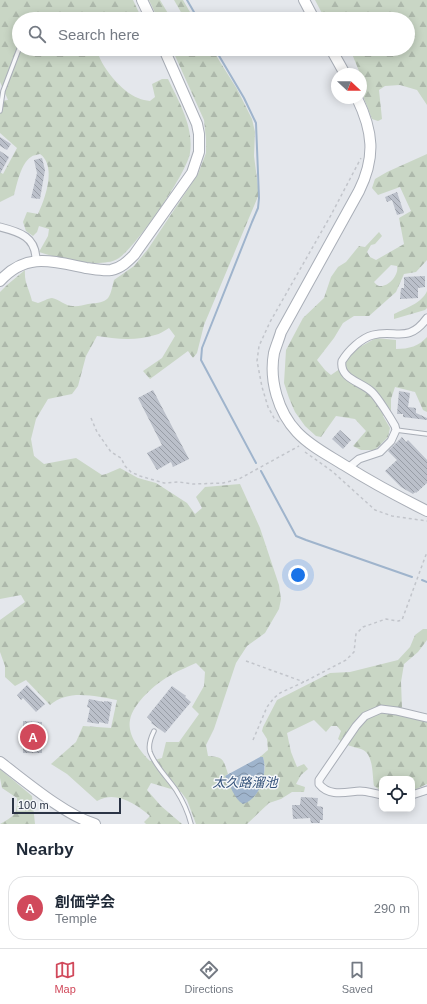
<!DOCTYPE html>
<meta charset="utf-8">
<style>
body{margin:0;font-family:Helvetica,"Noto Sans JP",sans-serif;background:#f6f6f7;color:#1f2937}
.controls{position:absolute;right:12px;bottom:12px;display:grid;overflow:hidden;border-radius:8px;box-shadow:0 2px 10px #0003}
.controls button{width:36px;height:36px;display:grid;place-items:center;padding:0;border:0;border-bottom:1px solid #e0e1e3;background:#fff;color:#1f2937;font:20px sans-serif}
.compass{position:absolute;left:331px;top:68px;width:36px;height:36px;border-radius:50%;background:#fff;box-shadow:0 2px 10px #0003;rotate:112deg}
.scale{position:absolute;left:12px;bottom:10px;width:109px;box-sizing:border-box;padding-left:4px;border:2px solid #2b3445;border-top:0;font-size:11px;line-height:14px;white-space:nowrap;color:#2b3445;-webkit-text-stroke:3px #f4f6f9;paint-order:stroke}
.you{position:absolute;left:298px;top:575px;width:14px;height:14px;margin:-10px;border:3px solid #fff;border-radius:50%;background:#1a73e8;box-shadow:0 0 0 6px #1a73e833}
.badge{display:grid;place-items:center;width:26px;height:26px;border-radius:50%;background:#d1495b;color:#fff;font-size:13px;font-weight:700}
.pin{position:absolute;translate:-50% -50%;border:2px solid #fff;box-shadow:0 1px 4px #0006}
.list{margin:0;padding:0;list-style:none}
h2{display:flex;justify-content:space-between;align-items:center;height:52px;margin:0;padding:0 16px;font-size:17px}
h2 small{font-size:13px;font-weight:400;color:#747a83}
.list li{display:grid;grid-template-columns:26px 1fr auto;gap:12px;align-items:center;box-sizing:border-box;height:64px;margin:0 8px 8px;padding:0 8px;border:1px solid #e0e1e3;border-radius:16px}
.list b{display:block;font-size:15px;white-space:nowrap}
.list p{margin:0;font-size:13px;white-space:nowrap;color:#747a83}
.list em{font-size:13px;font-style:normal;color:#747a83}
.icon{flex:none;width:22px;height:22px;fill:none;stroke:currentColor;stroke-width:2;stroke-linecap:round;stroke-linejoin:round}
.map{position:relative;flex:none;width:427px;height:824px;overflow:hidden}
.search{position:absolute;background:#fff;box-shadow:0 2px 10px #0003;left:12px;right:12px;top:12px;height:44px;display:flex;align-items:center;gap:10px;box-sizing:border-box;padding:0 14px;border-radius:22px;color:#747a83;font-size:15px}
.sheet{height:124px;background:#fff}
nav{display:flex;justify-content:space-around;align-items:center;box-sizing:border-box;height:56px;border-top:1px solid #e0e1e3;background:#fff;font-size:11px;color:#747a83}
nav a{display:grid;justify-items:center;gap:2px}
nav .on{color:#d1495b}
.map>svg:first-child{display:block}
.forest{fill:url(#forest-firs);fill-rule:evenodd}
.water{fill:url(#water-waves)}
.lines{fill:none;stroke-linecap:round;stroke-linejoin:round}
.stream{stroke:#9fb4cc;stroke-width:2}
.building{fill:url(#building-back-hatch)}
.lane-casing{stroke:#a9aeb7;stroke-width:5.5}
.street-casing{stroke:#a9aeb7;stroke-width:9}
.secondary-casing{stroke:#a9aeb7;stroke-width:12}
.path{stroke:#c2c5cb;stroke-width:1.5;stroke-dasharray:3 3;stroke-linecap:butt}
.lane{stroke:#f7f8fa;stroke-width:3.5}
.street{stroke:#f7f8fa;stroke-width:7}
.secondary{stroke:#fff;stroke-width:10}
.labels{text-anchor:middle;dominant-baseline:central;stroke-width:3;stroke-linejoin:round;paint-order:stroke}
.water-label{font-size:13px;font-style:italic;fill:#34527a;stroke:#f4f6f9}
</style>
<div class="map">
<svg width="427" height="824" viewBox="0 0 427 824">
<defs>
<pattern id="forest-firs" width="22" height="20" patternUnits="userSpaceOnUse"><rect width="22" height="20" fill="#c9d6c5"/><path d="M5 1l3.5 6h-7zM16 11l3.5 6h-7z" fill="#adb8ab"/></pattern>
<pattern id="water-waves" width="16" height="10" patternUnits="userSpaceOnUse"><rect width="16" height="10" fill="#9fb4cc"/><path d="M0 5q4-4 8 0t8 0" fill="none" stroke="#8293a7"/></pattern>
<pattern id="building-back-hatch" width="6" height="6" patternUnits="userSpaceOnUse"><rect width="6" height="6" fill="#bbc0ca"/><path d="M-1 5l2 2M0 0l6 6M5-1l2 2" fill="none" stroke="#989da6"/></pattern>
</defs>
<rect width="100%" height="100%" fill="#e4e7ec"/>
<!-- forest -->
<g class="forest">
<path d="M 0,0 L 133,0 L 142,19 L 19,19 L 19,49 L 97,49 C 99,65 123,93 138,98 C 142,100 146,100 150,101 L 155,97 L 152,84 L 162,79 L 168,79 C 179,102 194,127 190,153 C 187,173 136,247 119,258 C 116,260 111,262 108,262 C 88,266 58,258 39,252 L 48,236 L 49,229 L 39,226 L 37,232 L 33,236 L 26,231 L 23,222 L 27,212 L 38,214 C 45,199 57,166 40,154 C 37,155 33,155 31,157 C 21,163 17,184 14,195 L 0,202 L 0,172 L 3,174 L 17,148 L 0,133 L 0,101 L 8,100 L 0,82 Z"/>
<polygon points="149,0 160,0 169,15 182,14 174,0 183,0 194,19 158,19"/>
<polygon points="315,0 427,0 427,105 417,90 400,85 385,86 379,90 382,119 378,121 372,119 361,91 361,74 359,74 359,71 350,49 408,49 408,19 325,19"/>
<path d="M 172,49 L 212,49 L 237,89 L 252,119 L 255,132 L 254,156 L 259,194 L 204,325 L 197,353 L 193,358 L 188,351 L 150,379 L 143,371 L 162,358 L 175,336 L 169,328 C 164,331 160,334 155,335 C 137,341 115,339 97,336 L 86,356 L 78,386 L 72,394 L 48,399 L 36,419 L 31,439 L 34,456 L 44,464 L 76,458 L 102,475 L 106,474 L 120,468 L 138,478 L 156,483 L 187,503 L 195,514 L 202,508 L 196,497 L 205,487 L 240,484 L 260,528 L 279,585 L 281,599 L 279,609 L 265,633 L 247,646 L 236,663 L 214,729 L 206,745 L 208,756 C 224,757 223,759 228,774 L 225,776 L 232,789 L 252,798 L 262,786 L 265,767 L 263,757 L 260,757 L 268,750 L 267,739 L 262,731 L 263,727 L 277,700 L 330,673 L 350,672 L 398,660 L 410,647 L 415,635 L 423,629 L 427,629 L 427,640 L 418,652 L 404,664 L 401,682 L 402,708 L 409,716 L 427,721 L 427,784 L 412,791 L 412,779 L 382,779 L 382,791 L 374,786 C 372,775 374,753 361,749 C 351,746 346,746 338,739 L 341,731 L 337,726 L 331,726 L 326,732 L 314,720 L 287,733 L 291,752 L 297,767 L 304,764 L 308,769 L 301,775 L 296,784 L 305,787 L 304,792 L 292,792 L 281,799 L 269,803 L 247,824 L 196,824 L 187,800 L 181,792 L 151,783 L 147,790 L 161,806 L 182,824 L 146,824 L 144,822 L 150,816 C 136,804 116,790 97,801 L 67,774 L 51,764 L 76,742 L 83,726 L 111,728 L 117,700 C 95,696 68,689 50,705 L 26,680 L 15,686 L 5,677 L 5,666 L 0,652 L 0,620 L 25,602 L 21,595 L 0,599 L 0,292 L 7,285 L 25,270 C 24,283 29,288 32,301 L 38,303 C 42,302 48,298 52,298 C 59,299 65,306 73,306 C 77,307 83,305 88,304 C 110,302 109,300 114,280 L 134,266 L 148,249 L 198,174 L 206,153 L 206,139 L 204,120 ZM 196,663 L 205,672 L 204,686 L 192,707 L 199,714 L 179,742 L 166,742 L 162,758 L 150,761 C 140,751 127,735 130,720 C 133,703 156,683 171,675 C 179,670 188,667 196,663 Z"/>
<path d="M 427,154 L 427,260 L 416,272 L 404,274 L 396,292 L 369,316 L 354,316 L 343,323 L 334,338 L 317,360 L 325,370 L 331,375 L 344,366 L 346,360 L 358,348 L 376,338 L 396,340 L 396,349 C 409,349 419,346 427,337 L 427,412 L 423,410 L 415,392 L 395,387 L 391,399 L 391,411 L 383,416 L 390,428 L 388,437 L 375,450 L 361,450 L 353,446 L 366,431 L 355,419 L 336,416 L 321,437 L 316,436 L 305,426 L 295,412 L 289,398 L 284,383 L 286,350 L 303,318 L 324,298 L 331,277 L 338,267 L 346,262 L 359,246 L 365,247 L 379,232 L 382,236 L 375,244 L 371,245 L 367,252 L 370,257 L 376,260 L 404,244 L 399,218 L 411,211 L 400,187 L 378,195 L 372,188 L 375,179 L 387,172 ZM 391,265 L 397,266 C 400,277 382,294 374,282 Z"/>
<path d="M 427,291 L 427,308 L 425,310 L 394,319 L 394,314 C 406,308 422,303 427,291 Z"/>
<path d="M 0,769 L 32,796 L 35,824 L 0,824 C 13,817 18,814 17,798 L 2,788 L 0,778 Z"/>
</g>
<!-- water -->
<path class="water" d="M 260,757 L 263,757 C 268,773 260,799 243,804 C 234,799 230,784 225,776 Z"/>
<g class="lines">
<!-- stream -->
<g class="stream">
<polyline points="187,0 198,19"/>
<polyline points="215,49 244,98 256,123 259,198 258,208 252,222 202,348 201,360 256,463"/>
<polyline points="261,471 296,536 306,540 412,577"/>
<polyline points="422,580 427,582"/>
</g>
</g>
<!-- building -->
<g class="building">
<polygon points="0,137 11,144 7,150 0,146"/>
<polygon points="0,151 9,157 0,174"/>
<polygon points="42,158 45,170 40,199 31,198 37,173 34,160"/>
<polygon points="397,192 404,213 397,215 392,200 387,202 385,197"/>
<polygon points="425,276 425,287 418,288 418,298 400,299 401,288 404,288 404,277"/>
<polygon points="153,390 189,459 173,467 171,462 157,470 147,453 162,445 138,398"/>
<polygon points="399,391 410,393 408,407 416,408 416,413 427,418 427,420 403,417 403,414 397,414"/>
<polygon points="340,430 351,440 343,449 332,439"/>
<polygon points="402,437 406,442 408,440 427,460 427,483 416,493 415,492 413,494 401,487 385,471 397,460 388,451"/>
<polygon points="27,685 45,704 36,712 23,698 21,700 17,695"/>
<polygon points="172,686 186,696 185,697 191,702 165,733 151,723 152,722 147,717"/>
<polygon points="89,699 104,702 104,701 112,702 108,724 99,722 99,724 87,722 90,708 87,707"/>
<polygon points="23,721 42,722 42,753 23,753"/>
<polygon points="301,797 318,798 317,806 323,807 323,820 320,820 320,823 311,823 310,818 293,819 292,805 300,805"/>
</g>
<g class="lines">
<!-- lane casing -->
<g class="lane-casing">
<g id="lane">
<polyline points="0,111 3,91 19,49"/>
<polyline points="396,430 427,434"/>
<path d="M 154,731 C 151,737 148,745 150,752 C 155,766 168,778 176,790 C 183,801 188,812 191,824"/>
</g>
</g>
<!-- street casing -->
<g class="street-casing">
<g id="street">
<path d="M 0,227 C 20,232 36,237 36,260"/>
<path d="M 348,468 L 359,459 L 380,452 L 391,441 L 396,430 L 395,426 C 390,417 378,398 372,392 C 362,382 339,379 342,361 C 348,351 361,338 373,335 C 396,329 408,344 427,318"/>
<path d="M 382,795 C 375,794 367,791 360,791 C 346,792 329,797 319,784 L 319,780 L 356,726 L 365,716 L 381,709 L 397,711 L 427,718"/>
<polyline points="412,795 427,790"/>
</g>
</g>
<!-- secondary casing -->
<g class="secondary-casing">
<g id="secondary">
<polyline points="142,0 151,19"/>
<polyline points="304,0 314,19"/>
<polyline points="331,49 345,74"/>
<path d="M 357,98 C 373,131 376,157 359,191 L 281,332 C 279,339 276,346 274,353 C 269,380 278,412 297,432 C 310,446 328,455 344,465 C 371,482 399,497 427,511"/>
<path d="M 0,281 C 26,252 52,261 86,268 C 94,269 103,271 111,270 C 121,268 127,262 134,255 L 192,173 L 199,152 L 199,134 L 197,124 L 164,49"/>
<path d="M 0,762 C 25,781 65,815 95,824"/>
</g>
</g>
<!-- path -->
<g class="path">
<polyline points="91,418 97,432 111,452 121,458 125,466 131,472 140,476 164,483 179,482 193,484 223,483 239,479 299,446"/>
<polyline points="279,422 274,418 268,407 262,387 257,361 259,346 270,322 331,215 361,158"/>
<polyline points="305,452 333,472 375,510 392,516 427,521"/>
<polyline points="246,661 304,682"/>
<polyline points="253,740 267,707 274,698 280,693 304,682 346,660 354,652 356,634 363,627 386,619 398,621 402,620 427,552"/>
</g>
<!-- lane -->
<use href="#lane" class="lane"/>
<!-- street -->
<use href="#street" class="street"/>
<!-- secondary -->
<use href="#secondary" class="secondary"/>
</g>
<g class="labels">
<!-- water labels -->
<g class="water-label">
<text x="245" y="782">太久路溜池</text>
</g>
</g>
</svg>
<div class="controls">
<button><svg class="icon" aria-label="locate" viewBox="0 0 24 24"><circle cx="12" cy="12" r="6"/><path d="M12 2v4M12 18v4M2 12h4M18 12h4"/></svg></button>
</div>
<svg class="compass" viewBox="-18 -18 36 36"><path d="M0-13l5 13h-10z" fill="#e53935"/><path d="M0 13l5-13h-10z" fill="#747a83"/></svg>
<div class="scale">100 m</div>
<div class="you"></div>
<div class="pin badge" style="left:33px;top:737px">A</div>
<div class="search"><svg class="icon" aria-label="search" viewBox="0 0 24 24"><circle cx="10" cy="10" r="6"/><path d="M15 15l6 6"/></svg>Search here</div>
</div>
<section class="sheet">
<h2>Nearby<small></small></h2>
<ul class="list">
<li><span class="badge">A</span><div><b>創価学会</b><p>Temple</p></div><em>290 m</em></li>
</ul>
</section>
<nav>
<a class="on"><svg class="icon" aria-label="map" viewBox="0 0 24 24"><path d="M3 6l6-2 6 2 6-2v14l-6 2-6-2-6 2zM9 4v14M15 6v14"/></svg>Map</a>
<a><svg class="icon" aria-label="directions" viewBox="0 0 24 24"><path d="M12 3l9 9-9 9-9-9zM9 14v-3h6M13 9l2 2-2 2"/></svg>Directions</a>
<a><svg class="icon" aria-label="saved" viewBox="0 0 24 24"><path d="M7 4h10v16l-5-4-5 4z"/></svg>Saved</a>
</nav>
